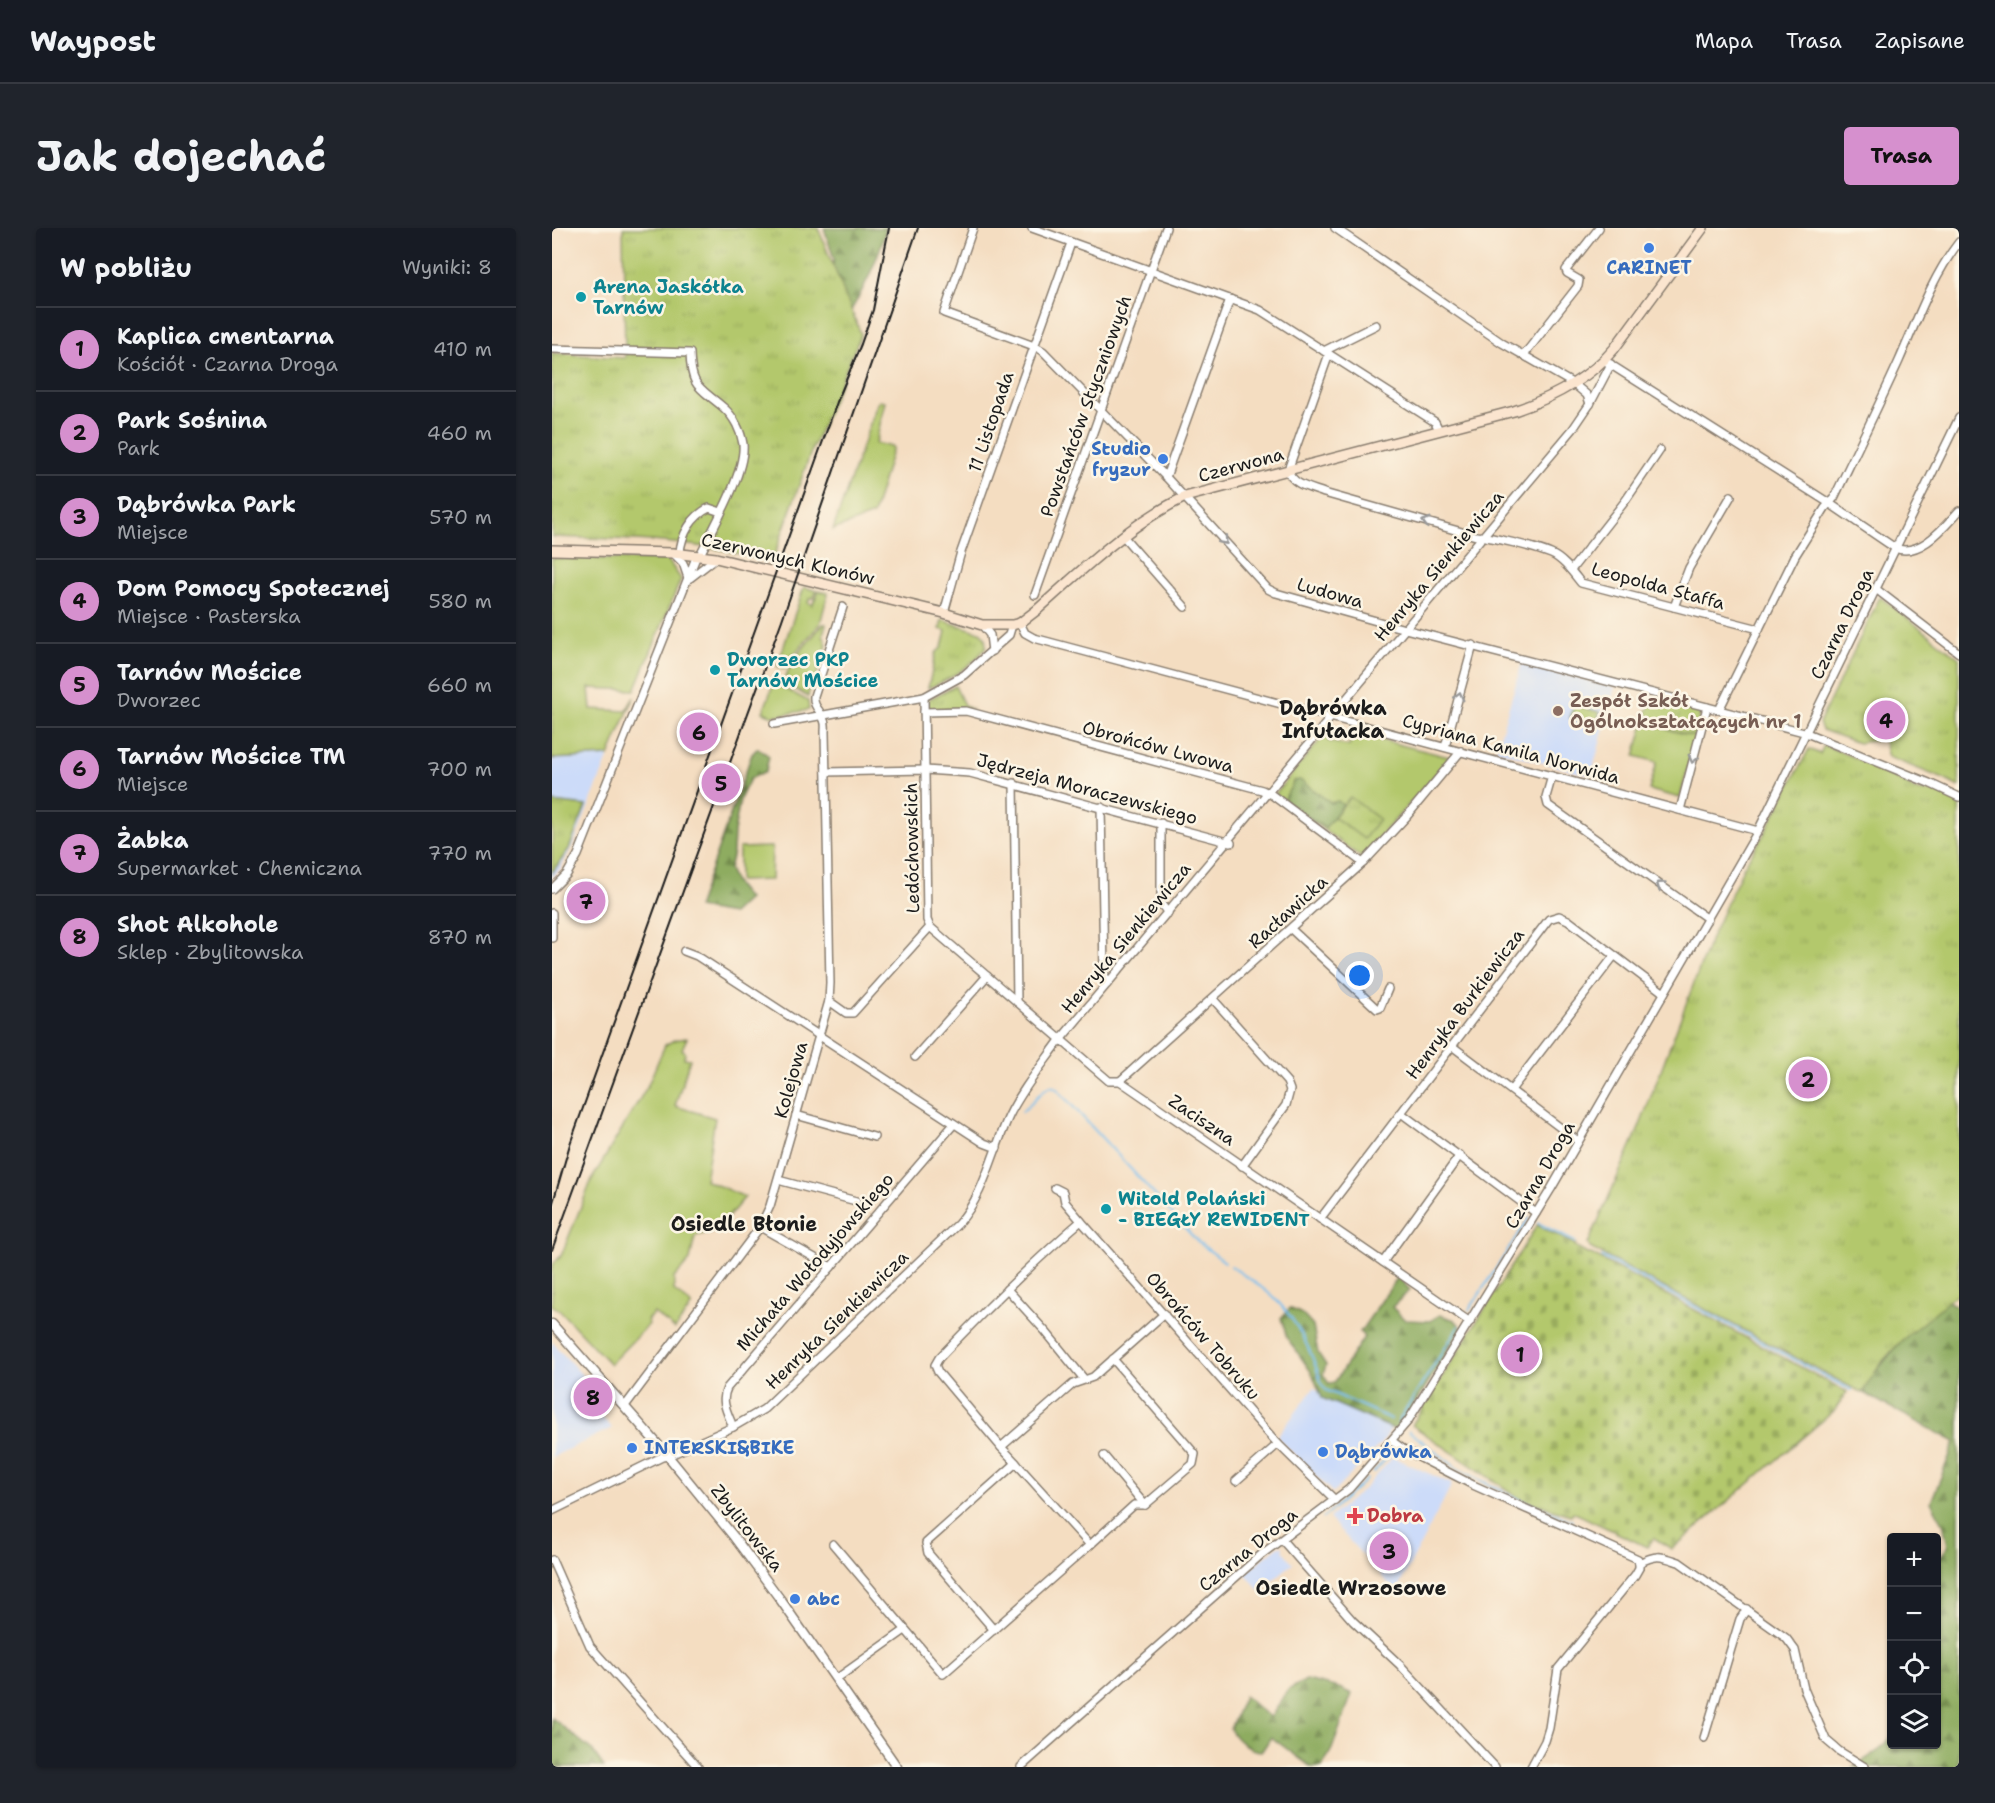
<!DOCTYPE html>
<html lang="pl">
<meta charset="utf-8">
<style>
body{margin:0;font-family:"Shantell Sans",sans-serif;background:#20242c;color:#f1f3f6}
.controls{position:absolute;right:18px;bottom:18px;display:grid;overflow:hidden;border-radius:6px;box-shadow:0 2px 4px #0004}
.controls button{width:54px;height:54px;display:grid;place-items:center;padding:0;border:0;border-bottom:2px solid #363941;background:#171b24;color:#f1f3f6;font:30px sans-serif}
.you{position:absolute;left:808px;top:748px;width:21px;height:21px;margin:-15px;border:4px solid #fff;border-radius:50%;background:#1a73e8;box-shadow:0 0 0 9px #1a73e833}
.badge{display:grid;place-items:center;width:39px;height:39px;border-radius:50%;background:#d690ce;color:#111;font-size:20px;font-weight:700}
.pin{position:absolute;translate:-50% -50%;border:3px solid #fff;box-shadow:0 2px 6px #0006}
.list{margin:0;padding:0;list-style:none}
h2{display:flex;justify-content:space-between;align-items:center;height:78px;margin:0;padding:0 24px;font-size:26px}
h2 small{font-size:20px;font-weight:400;color:#9ea1a6}
.list li{display:grid;grid-template-columns:39px 1fr auto;gap:18px;align-items:center;box-sizing:border-box;height:84px;padding:0 24px;border-top:2px solid #363941}
.list b{display:block;font-size:22px;white-space:nowrap}
.list p{margin:0;font-size:20px;white-space:nowrap;color:#9ea1a6}
.list em{font-size:20px;font-style:normal;color:#9ea1a6}
.icon{flex:none;width:33px;height:33px;fill:none;stroke:currentColor;stroke-width:2;stroke-linecap:round;stroke-linejoin:round}
.map{position:relative;flex:none;width:1407px;height:1539px;overflow:hidden;border-radius:6px}
header{display:flex;align-items:center;gap:36px;box-sizing:border-box;height:84px;padding:0 30px;background:#171b24;border-bottom:2px solid #363941}
header strong{font-size:28px}
nav{display:flex;gap:33px;margin-inline-start:auto;font-size:21px}
.intro{display:flex;align-items:center;justify-content:space-between;box-sizing:border-box;height:144px;padding:0 36px}
h1{margin:0;font-size:42px}
.button{padding:15px 27px;border-radius:6px;background:#d690ce;color:#111;font-size:21px;font-weight:700}
main{display:flex;gap:36px;padding:0 36px}
aside{flex:1;background:#171b24;border-radius:6px;box-shadow:0 2px 4px #0004}
.map>svg:first-child{display:block}
.built{fill:#ccdbf9}
.green{fill:#b3c86c;stroke:#687244;stroke-width:1.5}
.forest{fill:url(#forest-firs);stroke:#55643e;stroke-width:1.5}
.cemetery{fill:url(#cemetery-stones);stroke:#687244;stroke-width:1.5}
.park{fill:url(#park-tufts);stroke:#687244;stroke-width:1.5}
.lines{fill:none;stroke-linecap:round;stroke-linejoin:round}
.stream{stroke:#76beee;stroke-width:2}
.minor-casing{stroke:#887c6e;stroke-width:10}
.tertiary-casing{stroke:#887c6e;stroke-width:11}
.secondary-casing{stroke:#887c6e;stroke-width:12}
.minor{stroke:#fff;stroke-width:7}
.tertiary{stroke:#fff;stroke-width:8}
.secondary{stroke:#fbe5cf;stroke-width:9}
.rail{stroke:#1c1c1c;stroke-width:2}
.oneway{stroke:#999}
.shop-dot{fill:#3f7fe0;stroke:#fcf5e5;stroke-width:2}
.culture-dot{fill:#0f9aa8;stroke:#fcf5e5;stroke-width:2}
.education-dot{fill:#8d6e63;stroke:#fcf5e5;stroke-width:2}
.health-dot{fill:#e0444e;stroke:#fcf5e5;stroke-width:2}
.labels{text-anchor:middle;dominant-baseline:central;stroke-width:5;stroke-linejoin:round;paint-order:stroke}
.shop-label{font-size:18px;font-weight:bold;fill:#366cbe;stroke:#fcf5e5;text-anchor:start}
.culture-label{font-size:18px;font-weight:bold;fill:#0d838f;stroke:#fcf5e5;text-anchor:start}
.street-label{font-size:18px;fill:#1c1c1c;stroke:#fcf5e5}
.education-label{font-size:18px;font-weight:bold;fill:#785e54;stroke:#fcf5e5;text-anchor:start}
.health-label{font-size:18px;font-weight:bold;fill:#be3a42;stroke:#fcf5e5;text-anchor:start}
.neighbourhood-label{font-size:20px;font-weight:bold;fill:#1c1c1c;stroke:#fcf5e5}
</style>
<header>
<strong>Waypost</strong>
<nav><a>Mapa</a><a>Trasa</a><a>Zapisane</a></nav>
</header>
<div class="intro"><h1>Jak dojechać</h1><a class="button">Trasa</a></div>
<main>
<aside>
<h2>W pobliżu<small>Wyniki: 8</small></h2>
<ul class="list">
<li><span class="badge">1</span><div><b>Kaplica cmentarna</b><p>Kościół · Czarna Droga</p></div><em>410 m</em></li>
<li><span class="badge">2</span><div><b>Park Sośnina</b><p>Park</p></div><em>460 m</em></li>
<li><span class="badge">3</span><div><b>Dąbrówka Park</b><p>Miejsce</p></div><em>570 m</em></li>
<li><span class="badge">4</span><div><b>Dom Pomocy Społecznej</b><p>Miejsce · Pasterska</p></div><em>580 m</em></li>
<li><span class="badge">5</span><div><b>Tarnów Mościce</b><p>Dworzec</p></div><em>660 m</em></li>
<li><span class="badge">6</span><div><b>Tarnów Mościce TM</b><p>Miejsce</p></div><em>700 m</em></li>
<li><span class="badge">7</span><div><b>Żabka</b><p>Supermarket · Chemiczna</p></div><em>770 m</em></li>
<li><span class="badge">8</span><div><b>Shot Alkohole</b><p>Sklep · Zbylitowska</p></div><em>870 m</em></li>
</ul>
</aside>
<div class="map">
<svg width="1407" height="1539" viewBox="0 0 1407 1539">
<defs>
<pattern id="forest-firs" width="22" height="20" patternUnits="userSpaceOnUse" patternTransform="scale(1.5)"><rect width="22" height="20" fill="#8eac60"/><path d="M5 1l3.5 6h-7zM16 11l3.5 6h-7z" fill="#738b4e"/></pattern>
<pattern id="cemetery-stones" width="16" height="16" patternUnits="userSpaceOnUse" patternTransform="scale(1.5)"><rect width="16" height="16" fill="#b3c86c"/><path d="M2 7V4a2 2 0 0 1 4 0v3zM10 15v-3a2 2 0 0 1 4 0v3z" fill="#99ab5d"/></pattern>
<pattern id="park-tufts" width="24" height="20" patternUnits="userSpaceOnUse" patternTransform="scale(1.5)"><rect width="24" height="20" fill="#b3c86c"/><path d="M3 7l-1-3M5 7V3M7 7l1-3M15 17l-1-3M17 17v-4M19 17l1-3" fill="none" stroke="#99ab5d"/></pattern>
</defs>
<rect width="100%" height="100%" fill="#fcf5e5"/>
<filter id="ink" filterUnits="userSpaceOnUse"><feTurbulence type="fractalNoise" baseFrequency=".0167" numOctaves="2"/><feDisplacementMap in="SourceGraphic" scale="12" xChannelSelector="R" yChannelSelector="G"/><feConvolveMatrix kernelMatrix="1 2 1 2 8 2 1 2 1" color-interpolation-filters="sRGB"/></filter>
<filter id="wash" filterUnits="userSpaceOnUse"><feTurbulence type="fractalNoise" baseFrequency=".008" numOctaves="4" result="noise"/><feDisplacementMap in="SourceGraphic" scale="24" xChannelSelector="R" yChannelSelector="G"/><feGaussianBlur stdDeviation="1.35" result="paint"/><feColorMatrix in="noise" values="0 0 0 0 0 0 0 0 0 0 0 0 0 0 0 0 0 1.4 0 .05"/><feComposite in="paint" operator="in"/></filter>
<g filter="url(#wash)">
<rect width="100%" height="100%" fill="#f4ddc1"/>
<!-- built -->
<g class="built">
<polygon points="970,435 1063,459 1039,548 944,522"/>
<polygon points="56,527 57,528 21,617 8,641 0,650 0,531"/>
<polygon points="0,1114 50,1169 43,1174 42,1181 60,1200 0,1229"/>
<polygon points="762,1160 772,1167 839,1200 832,1212 781,1265 725,1209"/>
<polygon points="841,1229 900,1256 844,1364 777,1290 812,1261"/>
<polygon points="727,1318 731,1319 731,1323 741,1335 708,1363 693,1345"/>
</g>
<!-- green -->
<g class="green">
<polygon points="326,173 333,173 324,215 341,219 321,287 281,302"/>
<polygon points="0,330 116,332 129,351 83,462 37,460 39,481 74,483 82,469 57,528 0,531"/>
<polygon points="252,359 265,363 261,370 258,370 256,374 260,377 267,363 276,365 268,396 237,432 233,441 225,438"/>
<polygon points="271,396 274,396 271,406 275,417 263,452 259,452 256,469 232,454 240,433"/>
<polygon points="223,452 229,454 228,458 256,473 257,482 221,488 211,484"/>
<polygon points="1022,477 1048,484 1044,498 1018,490"/>
<polygon points="1092,495 1144,509 1128,570 1097,562 1105,534 1083,528"/>
<polygon points="778,500 781,501 776,513 797,518 801,505 901,530 896,537 892,538 820,617 819,623 810,630 723,566"/>
<polygon points="220,619 219,652 187,653 187,620"/>
<polygon points="135,810 130,821 133,824 132,830 138,831 123,878 163,890 153,952 193,969 165,1002 143,1008 138,1032 122,1050 122,1063 140,1077 123,1101 102,1085 95,1092 97,1096 58,1136 8,1083 0,1077 0,1040 2,1035 9,1028 40,951 95,859 113,817 122,812"/>
</g>
<!-- forest -->
<g class="forest">
<path d="M 272,0 L 334,0 C 326,32 314,58 297,86 L 279,49 L 282,31 Z"/>
<polygon points="206,520 217,528 214,543 198,551 188,571 182,604 181,624 177,641 183,655 196,671 180,686 145,680 200,526"/>
<polygon points="748,552 779,575 786,573 791,577 773,600 732,572 742,553"/>
<polygon points="846,1049 858,1062 840,1079 853,1092 878,1093 888,1087 903,1092 910,1100 869,1166 844,1202 770,1170 760,1145 735,1110 729,1090 738,1080 750,1086 761,1098 766,1125 774,1137 771,1146 777,1156 782,1155 812,1109 808,1104"/>
<polygon points="1395,1073 1407,1079 1407,1539 1302,1539 1327,1522 1339,1508 1340,1516 1384,1516 1385,1334 1396,1318 1391,1295 1379,1274 1403,1214 1308,1163 1349,1113"/>
<path d="M 754,1452 L 787,1460 L 800,1466 L 780,1521 L 770,1539 L 759,1539 L 719,1509 L 710,1523 C 697,1523 684,1512 678,1501 L 692,1468 C 702,1475 708,1484 719,1489 L 736,1462 Z"/>
<polygon points="0,1490 40,1522 52,1539 0,1539"/>
</g>
<!-- cemetery -->
<polygon class="cemetery" points="985,997 1024,1017 1023,1019 1035,1026 1039,1026 1295,1164 1283,1182 1120,1321 1102,1310 1095,1319 1021,1284 1019,1287 969,1271 860,1197"/>
<!-- park -->
<g class="park">
<path d="M 71,0 L 266,0 L 309,106 L 260,221 L 220,334 C 145,312 77,311 0,309 L 0,125 L 73,130 Z"/>
<polygon points="1328,369 1407,430 1407,559 1392,551 1336,529 1331,511 1306,515 1270,502 1267,495"/>
<path d="M 390,392 L 428,404 L 433,409 L 434,419 C 421,438 397,452 376,460 L 384,425 L 390,419 L 394,403 L 388,401 Z"/>
<polygon points="403,458 412,477 419,481 379,482 375,478 377,471"/>
<polygon points="1099,469 1149,482 1144,509 1092,495"/>
<polygon points="1272,517 1329,541 1366,563 1386,564 1407,574 1407,1064 1349,1113 1329,1135 1310,1165 1038,1020 1036,1016 1087,900 1159,710 1192,638 1211,608 1257,521 1268,526"/>
<polygon points="798,569 827,591 812,611 782,589"/>
<polygon points="0,574 34,578 17,621 0,645"/>
</g>
<g class="lines">
<!-- stream -->
<g class="stream">
<polyline points="470,884 493,861 499,858 504,860 646,1014 673,1034"/>
<polyline points="986,995 1023,1014"/>
<polyline points="1050,1029 1299,1162"/>
<path d="M 679,1038 C 695,1050 714,1060 727,1075 C 749,1098 761,1127 770,1157 L 774,1162 L 839,1191"/>
<polyline points="917,1082 977,990"/>
<polyline points="846,1194 907,1098"/>
<polyline points="857,1203 906,1241 964,1270 1020,1293"/>
<polyline points="821,1245 842,1222"/>
<polyline points="771,1290 815,1251"/>
</g>
</g>
</g>
<g filter="url(#ink)">
<g class="lines">
<!-- minor casing -->
<g class="minor-casing">
<g id="minor">
<polyline points="421,0 392,85 482,118 491,123 614,249 716,361 724,365 853,401 1252,504 1377,555 1407,569"/>
<polyline points="480,0 708,82 883,194 887,202"/>
<polyline points="783,0 950,115 1022,156 1035,167 1038,176"/>
<path d="M 0,121 L 138,125 C 139,161 148,159 172,180 C 182,189 189,203 191,216 C 194,244 160,302 148,327"/>
<polyline points="772,123 824,97"/>
<path d="M 777,126 L 736,242 C 740,257 759,260 772,265 L 924,308 C 942,309 982,319 999,326 C 1011,331 1021,345 1029,355 L 1207,401"/>
<polyline points="972,127 1026,58 1027,52 1015,45 1014,42 1047,0"/>
<path d="M 1056,135 L 1277,275 L 1343,320 C 1368,330 1392,299 1407,283"/>
<polyline points="614,249 678,71"/>
<polyline points="571,308 633,379"/>
<polyline points="121,325 131,335 136,350"/>
<path d="M 128,325 C 129,307 140,288 157,280 L 169,284"/>
<polyline points="1019,342 1074,272 1108,222"/>
<polyline points="138,350 164,330"/>
<polyline points="1324,361 1407,425"/>
<polyline points="483,367 614,0"/>
<polyline points="1122,379 1137,340 1179,268"/>
<polyline points="392,385 409,324 519,15"/>
<polyline points="468,395 473,405 482,410 1206,603"/>
<polyline points="430,397 438,407 440,423"/>
<path d="M 1167,482 L 1243,328 L 1273,280 L 1282,270 C 1304,224 1326,179 1347,133 C 1365,92 1380,49 1407,14"/>
<polyline points="372,484 414,483 710,562 720,567 811,635"/>
<polyline points="222,496 372,469 412,447 457,407 460,397"/>
<polyline points="893,519 921,417"/>
<polyline points="274,544 373,542 418,545 679,615"/>
<polyline points="1000,548 994,569 996,577 1156,691"/>
<polyline points="462,555 465,774"/>
<polyline points="549,579 552,744 555,756"/>
<polyline points="1128,582 1155,479"/>
<polyline points="609,595 609,676 616,685"/>
<polyline points="0,661 15,646 26,627 145,327"/>
<polyline points="0,685 0,710"/>
<polyline points="378,699 557,853 568,853 918,1094"/>
<polyline points="739,701 825,781 828,780 836,761"/>
<polyline points="132,723 145,728 432,915 445,920"/>
<polyline points="661,771 735,854 738,862 734,877 690,938"/>
<polyline points="277,773 294,785 301,785 378,699 375,692 372,469"/>
<polyline points="900,818 1026,913"/>
<polyline points="363,829 435,748"/>
<polyline points="568,853 811,635 855,588 909,523"/>
<polyline points="959,862 1062,728"/>
<polyline points="849,885 984,985"/>
<polyline points="244,887 322,909"/>
<polyline points="226,952 304,973"/>
<polyline points="503,960 511,964 513,974 529,993 726,1216 783,1272"/>
<polyline points="768,991 997,691 1007,688 1016,692 1112,765"/>
<polyline points="208,999 279,1039"/>
<polyline points="831,1034 908,927"/>
<polyline points="455,1061 494,1104 532,1151"/>
<path d="M 73,1178 L 208,999 L 218,978 L 277,773 L 278,755 L 273,504 C 273,500 274,496 272,492 C 269,482 261,480 262,468 L 291,379"/>
<path d="M 181,1199 C 176,1185 168,1174 175,1160 L 402,896"/>
<polyline points="840,1213 851,1221 921,1257 1086,1331 1087,1335"/>
<path d="M 449,1219 L 386,1144 L 383,1137 L 387,1130 C 433,1082 479,1036 529,993"/>
<polyline points="552,1228 593,1277"/>
<polyline points="684,1253 726,1216"/>
<path d="M 0,1283 L 110,1229 L 116,1228 L 181,1199 L 212,1181 L 406,996 C 433,966 440,924 457,888 C 470,861 491,836 508,812 L 1021,201 L 1038,176 L 1059,136"/>
<polyline points="730,1312 801,1393 848,1437 943,1539"/>
<polyline points="281,1316 391,1446 538,1317 464,1235"/>
<polyline points="538,1317 582,1277 593,1277 641,1236 643,1226 561,1131"/>
<polyline points="0,1332 38,1418 146,1539"/>
<path d="M 1087,1335 C 1105,1326 1108,1328 1127,1334 L 1234,1410 L 1243,1422 L 1252,1461 L 1274,1512 L 1287,1523 L 1313,1539"/>
<polyline points="442,1402 376,1325 374,1315 464,1235 449,1219 521,1156 541,1149 612,1086"/>
<polyline points="284,1451 353,1402"/>
<polyline points="1152,1510 1188,1391 1195,1381"/>
<polyline points="469,1539 710,1326 797,1261 856,1193 999,961 1206,603 1407,190"/>
<polyline points="979,1539 993,1513 997,1500 1006,1441 1083,1347 1087,1340 1087,1335"/>
</g>
</g>
<!-- tertiary casing -->
<g class="tertiary-casing">
<polyline id="tertiary" points="0,1096 116,1228 182,1309 228,1371 345,1539"/>
</g>
<!-- secondary casing -->
<g class="secondary-casing">
<path id="secondary" d="M 0,322 L 121,325 L 164,330 L 392,385 L 430,397 L 460,397 L 468,395 L 485,382 C 531,341 577,296 633,269 L 962,183 C 1000,170 1036,152 1062,121 L 1151,0"/>
</g>
<!-- minor -->
<use href="#minor" class="minor"/>
<!-- tertiary -->
<use href="#tertiary" class="tertiary"/>
<!-- secondary -->
<use href="#secondary" class="secondary"/>
<!-- rail -->
<g class="rail">
<polyline points="0,978 18,916 285,174 309,116 321,82 337,0"/>
<polyline points="0,1022 230,392 366,0"/>
</g>
</g>
<!-- one-way arrows -->
<defs><path id="oneway-chevron" d="M-2-3.5L2.5 0L-2 3.5" fill="none" stroke-width="1.6" stroke-linecap="round" stroke-linejoin="round" transform="scale(1.5)"/></defs>
<g class="oneway">
<use href="#oneway-chevron" transform="translate(874 294) rotate(-164)"/>
<use href="#oneway-chevron" transform="translate(672 313) rotate(48)"/>
<use href="#oneway-chevron" transform="translate(907 468) rotate(-75)"/>
<use href="#oneway-chevron" transform="translate(1141 531) rotate(105)"/>
<use href="#oneway-chevron" transform="translate(1108 657) rotate(-144)"/>
</g>
</g>
<!-- markers -->
<g class="shop-dot">
<circle cx="1097" cy="20" r="6"/>
<circle cx="611" cy="231" r="6"/>
<circle cx="80" cy="1220" r="6"/>
<circle cx="771" cy="1224" r="6"/>
<circle cx="243" cy="1371" r="6"/>
</g>
<g class="culture-dot">
<circle cx="29" cy="69" r="6"/>
<circle cx="163" cy="442" r="6"/>
<circle cx="554" cy="981" r="6"/>
</g>
<circle class="education-dot" cx="1006" cy="483" r="6"/>
<path class="health-dot" d="M800 1279h6v6h6v6h-6v6h-6v-6h-6v-6h6z"/>
<g class="labels">
<!-- shop labels -->
<g class="shop-label">
<text x="1097" y="40" text-anchor="middle">CARINET</text>
<text x="599" y="221" text-anchor="end">Studio<tspan x="599" dy="21">fryzur</tspan></text>
<text x="92" y="1220">INTERSKI&amp;BIKE</text>
<text x="783" y="1224">Dąbrówka</text>
<text x="255" y="1371">abc</text>
</g>
<!-- culture labels -->
<g class="culture-label">
<text x="41" y="59">Arena Jaskółka<tspan x="41" dy="21">Tarnów</tspan></text>
<text x="175" y="432">Dworzec PKP<tspan x="175" dy="21">Tarnów Mościce</tspan></text>
<text x="566" y="971">Witold Polański<tspan x="566" dy="21">- BIEGŁY REWIDENT</tspan></text>
</g>
<!-- street labels -->
<g class="street-label">
<text transform="translate(534 178) rotate(-70)">Powstańców Styczniowych</text>
<text transform="translate(439 194) rotate(-71)">11 Listopada</text>
<text transform="translate(689 237) rotate(-15)">Czerwona</text>
<text transform="translate(236 331) rotate(13)">Czerwonych Klonów</text>
<text transform="translate(887 338) rotate(-50)">Henryka Sienkiewicza</text>
<text transform="translate(1106 358) rotate(15)">Leopolda Staffa</text>
<text transform="translate(778 365) rotate(16)">Ludowa</text>
<text transform="translate(1290 396) rotate(-64)">Czarna Droga</text>
<text transform="translate(606 519) rotate(15)">Obrońców Lwowa</text>
<text transform="translate(959 521) rotate(15)">Cypriana Kamila Norwida</text>
<text transform="translate(535 561) rotate(15)">Jędrzeja Moraczewskiego</text>
<text transform="translate(360 620) rotate(-91)">Ledóchowskich</text>
<text transform="translate(736 684) rotate(-42)">Racławicka</text>
<text transform="translate(574 710) rotate(-50)">Henryka Sienkiewicza</text>
<text transform="translate(913 776) rotate(-53)">Henryka Burkiewicza</text>
<text transform="translate(239 852) rotate(-74)">Kolejowa</text>
<text transform="translate(650 892) rotate(34)">Zaciszna</text>
<text transform="translate(988 947) rotate(-60)">Czarna Droga</text>
<text transform="translate(263 1034) rotate(-49)">Michała Wołodyjowskiego</text>
<text transform="translate(285 1092) rotate(-44)">Henryka Sienkiewicza</text>
<text transform="translate(651 1108) rotate(49)">Obrońców Tobruku</text>
<text transform="translate(195 1300) rotate(52)">Zbylitowska</text>
<text transform="translate(696 1322) rotate(-39)">Czarna Droga</text>
</g>
<!-- education labels -->
<g class="education-label">
<text x="1018" y="473">Zespół Szkół<tspan x="1018" dy="21">Ogólnokształcących nr 1</tspan></text>
</g>
<!-- health labels -->
<g class="health-label">
<text x="815" y="1288">Dobra</text>
</g>
<!-- neighbourhood labels -->
<g class="neighbourhood-label">
<text x="781" y="480">Dąbrówka<tspan x="781" dy="23">Infułacka</tspan></text>
<text x="192" y="996">Osiedle Błonie</text>
<text x="799" y="1360">Osiedle Wrzosowe</text>
</g>
</g>
</svg>
<div class="controls">
<button>+</button>
<button>−</button>
<button><svg class="icon" aria-label="locate" viewBox="0 0 24 24"><circle cx="12" cy="12" r="6"/><path d="M12 2v4M12 18v4M2 12h4M18 12h4"/></svg></button>
<button><svg class="icon" aria-label="layers" viewBox="0 0 24 24"><path d="M12 4l9 5-9 5-9-5zM3 14l9 5 9-5"/></svg></button>
</div>
<div class="you"></div>
<div class="pin badge" style="left:968px;top:1126px">1</div>
<div class="pin badge" style="left:1256px;top:851px">2</div>
<div class="pin badge" style="left:837px;top:1323px">3</div>
<div class="pin badge" style="left:1334px;top:492px">4</div>
<div class="pin badge" style="left:169px;top:555px">5</div>
<div class="pin badge" style="left:147px;top:504px">6</div>
<div class="pin badge" style="left:34px;top:673px">7</div>
<div class="pin badge" style="left:41px;top:1169px">8</div>
</div>
</main>
